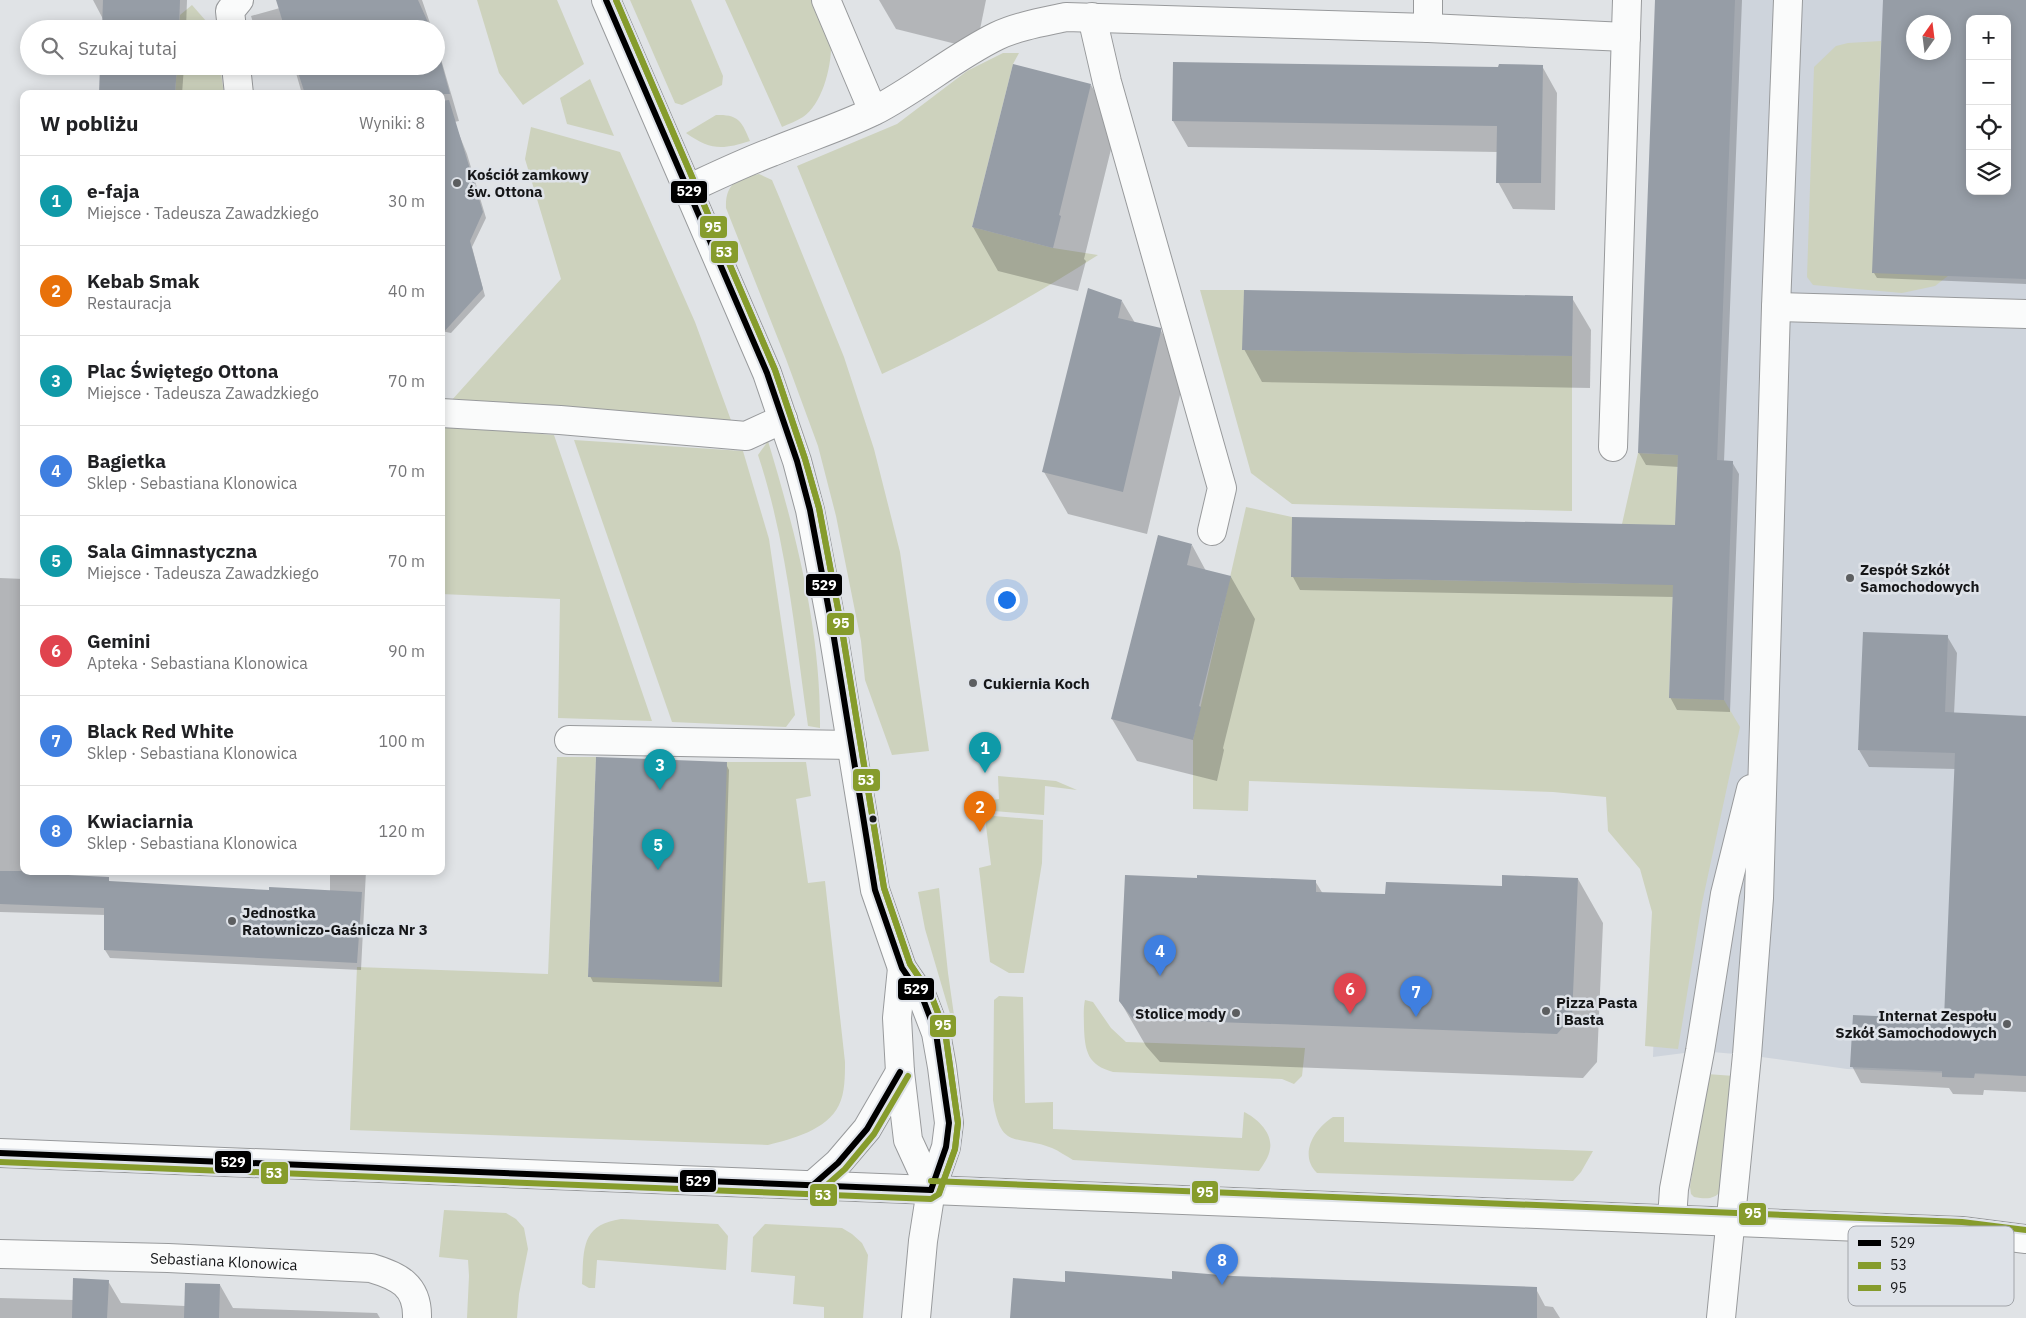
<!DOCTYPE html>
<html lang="pl">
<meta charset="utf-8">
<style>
body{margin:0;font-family:"IBM Plex Sans",sans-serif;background:#f2f2f2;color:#202124}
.controls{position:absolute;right:15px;top:15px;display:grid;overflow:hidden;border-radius:10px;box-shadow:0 2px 12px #0003}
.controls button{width:45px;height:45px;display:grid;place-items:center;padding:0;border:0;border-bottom:1px solid #e0e0e0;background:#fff;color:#202124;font:25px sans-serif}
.compass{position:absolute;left:1906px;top:15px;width:45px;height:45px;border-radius:50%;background:#fff;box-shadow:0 2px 12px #0003;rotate:14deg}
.you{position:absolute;left:1006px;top:599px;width:18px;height:18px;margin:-12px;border:4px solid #fff;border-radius:50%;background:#1a73e8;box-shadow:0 0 0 8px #1a73e833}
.badge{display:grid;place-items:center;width:32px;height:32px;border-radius:50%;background:#5c5e60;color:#fff;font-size:16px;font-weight:700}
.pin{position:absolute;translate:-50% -41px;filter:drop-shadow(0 1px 2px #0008)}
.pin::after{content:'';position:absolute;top:26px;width:18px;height:15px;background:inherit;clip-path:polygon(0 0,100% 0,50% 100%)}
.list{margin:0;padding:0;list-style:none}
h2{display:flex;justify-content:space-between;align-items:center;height:65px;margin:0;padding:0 20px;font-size:21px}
h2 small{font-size:16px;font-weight:400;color:#757577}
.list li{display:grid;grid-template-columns:32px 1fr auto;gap:15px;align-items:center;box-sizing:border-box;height:90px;padding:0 20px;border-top:1px solid #e0e0e0}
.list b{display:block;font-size:19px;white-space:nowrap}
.list p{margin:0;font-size:16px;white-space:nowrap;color:#757577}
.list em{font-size:16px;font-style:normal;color:#757577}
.icon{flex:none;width:28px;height:28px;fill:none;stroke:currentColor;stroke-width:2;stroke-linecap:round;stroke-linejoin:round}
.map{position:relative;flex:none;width:2026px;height:1318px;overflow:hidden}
.search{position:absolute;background:#fff;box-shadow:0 2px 12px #0003;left:20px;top:20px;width:425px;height:55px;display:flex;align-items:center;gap:12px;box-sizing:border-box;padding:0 18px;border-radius:28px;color:#757577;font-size:19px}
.panel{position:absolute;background:#fff;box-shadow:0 2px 12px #0003;left:20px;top:90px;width:425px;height:785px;border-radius:10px}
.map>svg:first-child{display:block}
.built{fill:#ced4dc;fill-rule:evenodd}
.green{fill:#cdd2bd}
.shadow{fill:#0003;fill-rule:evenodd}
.building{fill:#969da6;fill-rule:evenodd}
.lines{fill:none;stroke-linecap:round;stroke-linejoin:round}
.minor-casing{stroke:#989a9c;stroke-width:30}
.minor{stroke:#fafbfb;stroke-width:28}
.bus-1-casing{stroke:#dee2e8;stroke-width:10}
.bus-2-casing{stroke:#dee2e8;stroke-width:10}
.bus-3-casing{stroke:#dee2e8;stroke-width:10}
.bus-1{stroke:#000;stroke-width:6}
.bus-2{stroke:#869c2c;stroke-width:6}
.bus-3{stroke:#869c2c;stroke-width:6}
.poi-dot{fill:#5c5e60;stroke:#dee2e8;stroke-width:2}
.bus-dot{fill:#151618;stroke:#dee2e8;stroke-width:2}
.labels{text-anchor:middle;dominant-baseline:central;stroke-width:5;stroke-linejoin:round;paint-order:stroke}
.poi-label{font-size:15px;font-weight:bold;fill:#151618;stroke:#dee2e8;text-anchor:start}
.street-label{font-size:15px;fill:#151618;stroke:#dee2e8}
.key{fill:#dee2e8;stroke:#a2a5aa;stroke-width:1}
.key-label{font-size:14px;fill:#151618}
.line-badge{stroke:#dee2e8;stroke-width:2}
.badge-label{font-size:14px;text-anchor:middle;font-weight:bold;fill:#fff}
</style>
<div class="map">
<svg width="2026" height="1318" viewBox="0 0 2026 1318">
<rect width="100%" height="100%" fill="#e0e3e6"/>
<!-- built -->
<path class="built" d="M 1695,0 L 2026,0 L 2026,1076 L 1847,1069 L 1747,1055 L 1700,1051 L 1653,1057 L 1663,760 L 1669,698 ZM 1970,19 L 2007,19 L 2007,191 L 1970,191 ZM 1914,22 L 1944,22 L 1944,52 L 1914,52 Z"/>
<!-- green -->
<g class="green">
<polygon points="477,0 557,0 584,64 523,105 499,73"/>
<polygon points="630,0 691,0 723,76 722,85 682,105 675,103"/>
<path d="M 725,0 L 819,0 C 822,8 827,16 829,25 C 836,51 826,101 803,117 C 797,121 788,124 782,127 Z"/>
<polygon points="192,5 213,29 179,29 180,15"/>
<polygon points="1881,41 1876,168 1949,275 1935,286 1902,293 1813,285 1807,277 1814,67 1836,46 1848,43"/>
<path d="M 1003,53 L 1019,53 L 1013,64 L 972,227 L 1053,248 L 1098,255 C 1029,299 957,339 882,374 L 797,166 L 897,124 L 967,71 Z"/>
<polygon points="177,66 220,66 224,94 175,94"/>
<polygon points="590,79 614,136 567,124 560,98"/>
<path d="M 716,115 C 739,114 742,122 750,141 C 722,150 710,150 686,133 Z"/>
<polygon points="531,127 620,152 695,322 732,423 451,401 561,279 525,159"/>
<path d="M 759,174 L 772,180 L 780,199 L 844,357 L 874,449 L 900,552 L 929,751 L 892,755 L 865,680 L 861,641 L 836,516 L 818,446 L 786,359 L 726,208 C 725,184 737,178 759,174 Z"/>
<polygon points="1200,290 1244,290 1243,350 1572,356 1572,511 1292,504 1251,473"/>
<polygon points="441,426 554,435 652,721 558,718 560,599 441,594"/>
<polygon points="574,440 743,451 769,539 795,715 786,727 672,722"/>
<path d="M 768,441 C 796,534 821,630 820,728 L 808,726 C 795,635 787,542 758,455 Z"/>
<polygon points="1638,453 1678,455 1669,698 1724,700 1740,727 1702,903 1678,1049 1645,1046 1652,912 1640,869 1608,831 1606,797 1553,792 1249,781 1248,811 1193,809 1193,740 1246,507 1292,517 1292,577 1620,584 1622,524"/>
<path d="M 557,757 L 596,757 L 588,977 L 727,762 L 806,762 L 811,796 L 796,799 L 808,883 L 825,881 L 845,1062 C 845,1076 845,1093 839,1105 C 827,1130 792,1139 768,1145 L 350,1130 L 357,967 L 548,974 Z"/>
<polygon points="998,776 1056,781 1077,790 1045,786 1044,815 994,811 984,801 999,799"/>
<polygon points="994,816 1043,820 1042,863 1024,973 1009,973 990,962 979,868 991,865 985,818"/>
<polygon points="939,888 948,973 954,1015 953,1024 925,929 918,892"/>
<path d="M 999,996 L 1023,997 L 1025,1103 L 1053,1102 L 1053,1129 L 1242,1138 L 1244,1112 C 1257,1118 1273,1133 1270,1149 C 1269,1157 1263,1165 1259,1171 L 1073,1160 C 1066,1156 1059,1151 1052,1148 C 1015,1134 1001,1151 993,1100 L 994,1000 Z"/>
<path d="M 1085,1000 L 1093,1002 L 1111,1028 L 1126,1042 L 1305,1048 L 1302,1076 L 1294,1084 L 1282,1079 L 1113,1072 C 1088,1065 1085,1052 1084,1028 C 1084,1019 1083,1009 1085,1000 Z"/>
<path d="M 1707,1074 L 1734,1076 L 1722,1190 C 1714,1200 1706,1199 1694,1197 L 1691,1194 L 1690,1187 Z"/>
<path d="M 1333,1117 L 1344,1117 L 1344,1142 L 1593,1151 L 1581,1172 L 1573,1181 L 1317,1173 C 1298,1154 1315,1128 1333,1117 Z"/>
<polygon points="444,1210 506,1213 516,1219 524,1228 528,1249 519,1294 517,1318 467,1318 469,1276 468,1260 439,1257"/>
<path d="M 621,1219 L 718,1224 L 728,1236 L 726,1270 L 597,1260 L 595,1288 L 589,1288 L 582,1284 C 584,1250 580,1225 621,1219 Z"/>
<polygon points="765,1224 842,1228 852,1234 862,1243 868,1255 863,1318 824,1318 824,1307 793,1304 795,1276 751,1272 753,1237"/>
</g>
<!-- shadow -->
<g class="shadow">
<polygon points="93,0 187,0 186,29 103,29 103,19"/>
<polygon points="284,0 422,0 432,29 255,29 251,16 287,6"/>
<polygon points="879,0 986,0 976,49 896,29"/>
<polygon points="1656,0 1742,0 1724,462 1732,462 1739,474 1730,712 1677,710 1670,697 1674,597 1300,590 1293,577 1294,518 1677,526 1679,467 1646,465 1639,453"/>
<path d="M 1884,0 L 2026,0 L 2026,284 L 1877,278 L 1874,273 ZM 1970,19 L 2007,19 L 2007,191 L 1970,191 ZM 1914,22 L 1944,22 L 1944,52 L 1914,52 Z"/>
<polygon points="436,42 459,121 454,122 467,154 486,218 472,247 485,296 451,333 441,331 441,94 302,94 294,66 436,66"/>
<polygon points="101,66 184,66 182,94 100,94"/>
<polygon points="1542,66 1557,93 1555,210 1513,209 1498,182 1498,152 1188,147 1173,121 1499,68"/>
<polygon points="1091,85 1116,129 1084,259 1086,261 1078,291 998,271 973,227"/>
<polygon points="1572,298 1591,330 1590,388 1262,382 1244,349"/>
<polygon points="1122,301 1135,323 1160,329 1185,374 1147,534 1068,514 1044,472"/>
<polygon points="1192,545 1206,571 1231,577 1255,619 1223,748 1224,750 1217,781 1137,761 1112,719"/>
<polygon points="0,578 24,579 24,871 52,871 52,875 108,878 110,883 271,892 330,891 330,871 366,871 361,970 110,958 105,950 106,915 0,912"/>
<polygon points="1947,636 1957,653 1954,714 2026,717 2026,1092 1984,1090 1983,1095 1953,1094 1949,1088 1861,1083 1852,1066 1945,1021 1956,769 1869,767 1859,750"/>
<polygon points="726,764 729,770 722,987 593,982 590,976"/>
<polygon points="1199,879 1315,881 1323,894 1387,896 1503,888 1578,879 1603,923 1597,1062 1583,1078 1160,1062 1146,1046 1120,1001"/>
<polygon points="1173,1280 1536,1289 1545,1306 1553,1307 1560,1318 1011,1318 1066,1283"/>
<polygon points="108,1281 121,1303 185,1306 220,1285 233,1308 377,1313 380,1318 0,1318 0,1298 74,1300"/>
</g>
<!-- building -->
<g class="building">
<polygon points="103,0 180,0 179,29 102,29"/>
<polygon points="276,0 418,0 431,29 285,29"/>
<polygon points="1655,0 1735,0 1717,460 1733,461 1724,700 1669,698 1673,585 1291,577 1292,517 1675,525 1678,455 1638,453"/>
<path d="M 1883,0 L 2026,0 L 2026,279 L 1872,273 ZM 1970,19 L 2007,19 L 2007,191 L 1970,191 ZM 1914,22 L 1944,22 L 1944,52 L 1914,52 Z"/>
<polygon points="436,43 450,94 305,94 296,66 436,66"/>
<polygon points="1173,62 1498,67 1499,64 1543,65 1541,183 1496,183 1497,126 1172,121"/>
<polygon points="1013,64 1091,84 1059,215 1061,216 1053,248 972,227"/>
<polygon points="100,66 177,66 175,94 99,94"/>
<polygon points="449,100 483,212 470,241 483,289 441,335 441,101"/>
<polygon points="1088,288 1122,300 1118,318 1161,328 1161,331 1123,492 1042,472"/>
<polygon points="1244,290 1573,296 1572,356 1242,350"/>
<polygon points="1158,535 1192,544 1187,565 1231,576 1199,706 1201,707 1193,740 1111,719"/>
<polygon points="1863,632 1948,635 1945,712 2026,716 2026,1076 1975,1073 1974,1078 1942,1077 1942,1071 1850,1067 1853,1015 1944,1019 1955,753 1858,750"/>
<polygon points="596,757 727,762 719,982 588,977"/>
<polygon points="0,871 48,871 48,874 109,877 109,881 269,890 269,887 362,892 357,963 104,950 104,908 0,904"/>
<polygon points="1125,875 1197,878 1197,875 1316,880 1316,892 1385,894 1386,882 1502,886 1502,875 1578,878 1572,1017 1557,1034 1133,1019 1119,1001"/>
<polygon points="1065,1271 1172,1279 1172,1271 1233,1276 1537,1287 1537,1318 1010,1318 1013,1278 1065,1282"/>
<polygon points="73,1278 109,1280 107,1318 72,1318"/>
<polygon points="185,1283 220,1284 219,1318 184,1318"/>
</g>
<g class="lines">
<!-- minor casing -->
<g class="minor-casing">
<g id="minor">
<polyline points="606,0 767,373 797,461 810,510 833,632 875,890 902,968 923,999 936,1033 942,1067 949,1123 946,1147 931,1190 923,1241 916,1318"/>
<polyline points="826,0 873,111"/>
<polyline points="1092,17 1107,82 1222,488 1212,531"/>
<polyline points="1428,28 1428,0"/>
<polyline points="232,29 230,11 239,0"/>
<polyline points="236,66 239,94"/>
<path d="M 688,189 C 716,176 743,163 772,152 C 806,138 841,127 874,111 C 917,89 954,57 997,36 C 1018,26 1043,22 1066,17 L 1428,28 L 1626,37"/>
<polyline points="1776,307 2026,314"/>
<polyline points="441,413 560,420 746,436 783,419"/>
<polyline points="1613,447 1627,0"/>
<polyline points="569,740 852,745"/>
<polyline points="902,968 897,1018 900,1072 908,1140 931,1190"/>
<polyline points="0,1153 1962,1231 2026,1239"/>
<polyline points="813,1185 838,1163 867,1129 900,1072"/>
<polyline points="1672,1219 1674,1189 1700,1051 1725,894 1751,789"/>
<path id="s1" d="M 0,1254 L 168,1258 L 371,1268 C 398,1276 418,1285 417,1318"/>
<polyline points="1721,1318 1747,1055 1759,898 1776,307 1788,0"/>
</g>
</g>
<!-- minor -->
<use href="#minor" class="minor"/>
<!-- bus-1 casing -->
<g class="bus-1-casing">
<g id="bus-1">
<polyline points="606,0 767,373 797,461 810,510 833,632 875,890 902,968 923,999 936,1033 949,1123 946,1147 931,1190"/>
<polyline points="0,1153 931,1190"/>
<polyline points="813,1185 838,1163 867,1129 900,1072"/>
</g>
</g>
<!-- bus-2 casing -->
<g class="bus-2-casing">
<g id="bus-2">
<polyline points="0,1162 931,1199 939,1194 955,1149 958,1123 945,1031 931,995 910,964 884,888 842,630 819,508 805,459 775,370 616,0"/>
<polyline points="819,1192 845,1169 874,1134 908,1076"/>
</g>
</g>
<!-- bus-3 casing -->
<g class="bus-3-casing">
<g id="bus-3">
<polyline points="616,0 775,370 805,459 819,508 842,630 884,888 910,964 931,995 945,1031 958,1123 955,1149 939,1193"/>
<polyline points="931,1181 1962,1222 2026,1230"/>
</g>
</g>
<!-- bus-1 -->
<use href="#bus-1" class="bus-1"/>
<!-- bus-2 -->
<use href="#bus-2" class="bus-2"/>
<!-- bus-3 -->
<use href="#bus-3" class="bus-3"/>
</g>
<!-- markers -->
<g class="poi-dot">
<circle cx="457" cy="183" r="5"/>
<circle cx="1850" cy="578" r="5"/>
<circle cx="973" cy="683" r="5"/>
<circle cx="232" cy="921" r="5"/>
<circle cx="1546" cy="1011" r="5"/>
<circle cx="1236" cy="1013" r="5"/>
<circle cx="2007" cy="1024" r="5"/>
</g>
<circle class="bus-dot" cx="873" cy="819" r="4.5"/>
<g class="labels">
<!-- poi labels -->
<g class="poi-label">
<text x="467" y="174">Kościół zamkowy<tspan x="467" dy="17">św. Ottona</tspan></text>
<text x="1860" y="569">Zespół Szkół<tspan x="1860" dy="17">Samochodowych</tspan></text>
<text x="983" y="683">Cukiernia Koch</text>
<text x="242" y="912">Jednostka<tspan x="242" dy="17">Ratowniczo-Gaśnicza Nr 3</tspan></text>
<text x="1556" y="1002">Pizza Pasta<tspan x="1556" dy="17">i Basta</tspan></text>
<text x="1226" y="1013" text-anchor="end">Stolice mody</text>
<text x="1997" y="1015" text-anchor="end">Internat Zespołu<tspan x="1997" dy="17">Szkół Samochodowych</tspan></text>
</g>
<!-- street labels -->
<g class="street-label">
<text stroke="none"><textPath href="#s1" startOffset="224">Sebastiana Klonowica</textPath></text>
</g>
</g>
<!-- legend -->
<rect x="1848" y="1226" width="166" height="80" rx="8" class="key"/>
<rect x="1858" y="1240" width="23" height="6" fill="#000"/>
<rect x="1858" y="1262" width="23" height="7" fill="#869c2c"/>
<rect x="1858" y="1285" width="23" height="6" fill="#869c2c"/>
<g class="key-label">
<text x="1890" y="1248">529</text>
<text x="1890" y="1270">53</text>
<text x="1890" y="1293">95</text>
</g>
<g class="line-badge">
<rect x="670" y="180" width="38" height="24" rx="5" fill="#000"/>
<rect x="699" y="215" width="29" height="24" rx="5" fill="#869c2c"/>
<rect x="710" y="240" width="29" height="24" rx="5" fill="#869c2c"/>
<rect x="805" y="573" width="38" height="24" rx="5" fill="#000"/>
<rect x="826" y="612" width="29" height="24" rx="5" fill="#869c2c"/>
<rect x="852" y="768" width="29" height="24" rx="5" fill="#869c2c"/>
<rect x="897" y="977" width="38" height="24" rx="5" fill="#000"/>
<rect x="929" y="1014" width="28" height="24" rx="5" fill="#869c2c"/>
<rect x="214" y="1150" width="38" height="24" rx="5" fill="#000"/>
<rect x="260" y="1161" width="29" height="24" rx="5" fill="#869c2c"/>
<rect x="679" y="1169" width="38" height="24" rx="5" fill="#000"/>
<rect x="1191" y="1180" width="28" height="24" rx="5" fill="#869c2c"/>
<rect x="809" y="1183" width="29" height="24" rx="5" fill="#869c2c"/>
<rect x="1738" y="1202" width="29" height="24" rx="5" fill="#869c2c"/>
</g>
<g class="badge-label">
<text x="689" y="196">529</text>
<text x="713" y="232">95</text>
<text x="724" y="257">53</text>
<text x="824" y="590">529</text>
<text x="841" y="628">95</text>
<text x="866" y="785">53</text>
<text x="916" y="994">529</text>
<text x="943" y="1030">95</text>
<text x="233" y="1167">529</text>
<text x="274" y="1178">53</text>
<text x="698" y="1186">529</text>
<text x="1205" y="1197">95</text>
<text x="823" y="1200">53</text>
<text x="1753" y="1218">95</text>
</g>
</svg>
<div class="controls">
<button>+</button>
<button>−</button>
<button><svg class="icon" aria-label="locate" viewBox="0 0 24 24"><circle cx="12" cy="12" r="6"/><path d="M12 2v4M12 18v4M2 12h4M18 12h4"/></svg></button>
<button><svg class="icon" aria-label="layers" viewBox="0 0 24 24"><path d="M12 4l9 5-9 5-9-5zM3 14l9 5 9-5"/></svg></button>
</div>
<svg class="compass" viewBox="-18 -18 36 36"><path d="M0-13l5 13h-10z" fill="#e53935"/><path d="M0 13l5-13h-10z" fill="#757577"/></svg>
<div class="you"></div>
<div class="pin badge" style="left:985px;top:773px;background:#0f9aa8">1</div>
<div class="pin badge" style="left:980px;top:832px;background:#e8710a">2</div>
<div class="pin badge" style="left:660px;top:790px;background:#0f9aa8">3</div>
<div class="pin badge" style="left:1160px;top:976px;background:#3f7fe0">4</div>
<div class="pin badge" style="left:658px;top:870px;background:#0f9aa8">5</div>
<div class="pin badge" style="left:1350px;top:1014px;background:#e0444e">6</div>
<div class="pin badge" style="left:1416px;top:1017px;background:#3f7fe0">7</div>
<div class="pin badge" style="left:1222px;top:1285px;background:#3f7fe0">8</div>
<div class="search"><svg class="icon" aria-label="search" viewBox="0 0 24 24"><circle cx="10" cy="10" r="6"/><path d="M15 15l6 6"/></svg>Szukaj tutaj</div>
<section class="panel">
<h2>W pobliżu<small>Wyniki: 8</small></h2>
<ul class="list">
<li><span class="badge" style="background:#0f9aa8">1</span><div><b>e-faja</b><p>Miejsce · Tadeusza Zawadzkiego</p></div><em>30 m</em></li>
<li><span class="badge" style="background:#e8710a">2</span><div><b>Kebab Smak</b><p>Restauracja</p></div><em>40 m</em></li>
<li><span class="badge" style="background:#0f9aa8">3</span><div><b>Plac Świętego Ottona</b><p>Miejsce · Tadeusza Zawadzkiego</p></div><em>70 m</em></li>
<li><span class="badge" style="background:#3f7fe0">4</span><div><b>Bagietka</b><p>Sklep · Sebastiana Klonowica</p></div><em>70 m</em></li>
<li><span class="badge" style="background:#0f9aa8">5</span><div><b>Sala Gimnastyczna</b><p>Miejsce · Tadeusza Zawadzkiego</p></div><em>70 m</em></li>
<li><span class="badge" style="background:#e0444e">6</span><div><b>Gemini</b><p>Apteka · Sebastiana Klonowica</p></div><em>90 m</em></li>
<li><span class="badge" style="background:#3f7fe0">7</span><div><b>Black Red White</b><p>Sklep · Sebastiana Klonowica</p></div><em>100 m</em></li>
<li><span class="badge" style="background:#3f7fe0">8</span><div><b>Kwiaciarnia</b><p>Sklep · Sebastiana Klonowica</p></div><em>120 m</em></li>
</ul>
</section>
</div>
